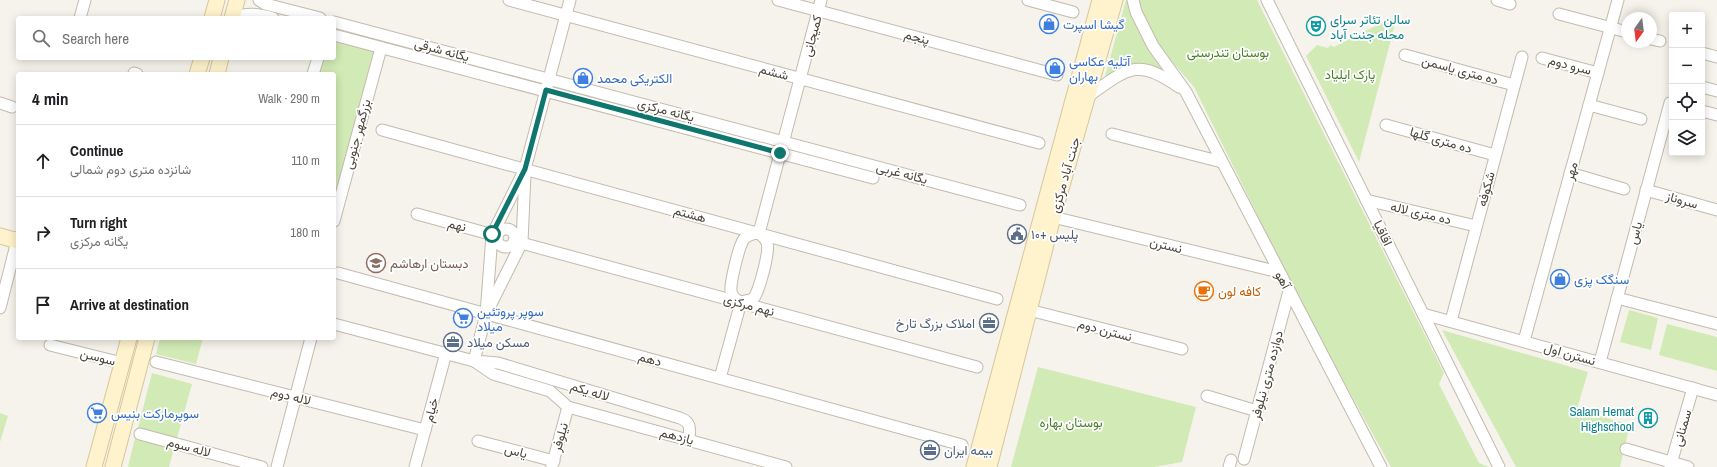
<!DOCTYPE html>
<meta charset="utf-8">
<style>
body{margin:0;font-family:"Archivo Narrow",Vazirmatn,sans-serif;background:#f2f2f2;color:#202124}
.controls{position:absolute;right:12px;top:12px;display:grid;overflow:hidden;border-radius:4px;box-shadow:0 2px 10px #0003}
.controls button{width:36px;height:36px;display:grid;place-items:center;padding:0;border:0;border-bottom:1px solid #e0e0e0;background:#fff;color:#202124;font:20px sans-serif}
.compass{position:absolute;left:1621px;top:12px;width:36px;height:36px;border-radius:50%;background:#fff;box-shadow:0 2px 10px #0003;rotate:194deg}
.stop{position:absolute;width:12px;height:12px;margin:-9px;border:3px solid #0f766e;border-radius:50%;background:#fff}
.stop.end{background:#0f766e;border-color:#fff;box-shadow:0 1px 4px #0008}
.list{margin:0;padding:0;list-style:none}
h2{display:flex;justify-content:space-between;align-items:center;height:52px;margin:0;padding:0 16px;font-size:17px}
h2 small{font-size:13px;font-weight:400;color:#757577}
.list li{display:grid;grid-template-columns:26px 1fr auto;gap:12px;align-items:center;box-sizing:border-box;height:72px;padding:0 16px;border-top:1px solid #e0e0e0}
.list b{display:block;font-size:15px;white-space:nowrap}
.list p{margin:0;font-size:13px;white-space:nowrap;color:#757577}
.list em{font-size:13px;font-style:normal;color:#757577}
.icon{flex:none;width:22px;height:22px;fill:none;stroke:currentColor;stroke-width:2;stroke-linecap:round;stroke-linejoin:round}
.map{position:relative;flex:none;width:1717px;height:467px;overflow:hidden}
.search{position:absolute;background:#fff;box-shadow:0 2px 10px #0003;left:16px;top:16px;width:320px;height:44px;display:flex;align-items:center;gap:10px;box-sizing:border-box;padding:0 14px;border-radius:4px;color:#757577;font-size:15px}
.panel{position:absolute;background:#fff;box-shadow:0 2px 10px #0003;left:16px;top:72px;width:320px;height:268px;border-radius:4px}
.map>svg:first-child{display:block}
.green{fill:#d2eab5}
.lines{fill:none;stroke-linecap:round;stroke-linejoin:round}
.street-casing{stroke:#c2bbae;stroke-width:13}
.secondary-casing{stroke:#d6c79b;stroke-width:17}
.street{stroke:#fff;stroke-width:11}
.secondary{stroke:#fff3cd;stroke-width:15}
.route{stroke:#0f766e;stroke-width:5}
.labels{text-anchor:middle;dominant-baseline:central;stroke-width:3.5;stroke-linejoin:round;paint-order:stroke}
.culture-label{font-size:13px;fill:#0d838f;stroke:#fff;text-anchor:start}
.shop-label{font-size:13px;fill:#366cbe;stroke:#fff;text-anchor:start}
.street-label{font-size:13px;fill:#4b4439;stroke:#fff}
.park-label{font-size:13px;fill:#4a7f2a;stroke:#fff}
.service-label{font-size:13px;fill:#4e5e75;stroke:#fff;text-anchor:start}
.education-label{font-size:13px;fill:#785e54;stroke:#fff;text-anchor:start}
.food-label{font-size:13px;fill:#c56008;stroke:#fff;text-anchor:start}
</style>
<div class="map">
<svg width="1717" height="467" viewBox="0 0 1717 467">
<rect width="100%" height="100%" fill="#f6f3ec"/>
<!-- green -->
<g class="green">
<polygon points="1126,0 1128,0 1131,14 1166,73 1130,65 1123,67 1104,80"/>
<polygon points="1137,0 1257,0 1444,373 1439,384 1479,463 1489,467 1391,467 1307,315 1194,87 1156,43"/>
<polygon points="1391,18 1396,20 1359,162 1306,56 1317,45 1328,48 1330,45 1334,47"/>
<polygon points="334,41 376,52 334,204 334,74 319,74 323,58 334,58"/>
<polygon points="1629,310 1658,318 1651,350 1620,342"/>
<polygon points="1667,324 1717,337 1717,371 1659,355"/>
<polygon points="1442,330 1588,372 1577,409 1630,425 1620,467 1516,467"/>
<polygon points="160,338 203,338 196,364 156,354"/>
<polygon points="1038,367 1196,407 1182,462 1154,467 1011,467"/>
<polygon points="152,373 192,384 177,438 138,428"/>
<polygon points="0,413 8,416 0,442"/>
<polygon points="135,438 174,448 169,467 128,467"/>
</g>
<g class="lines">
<!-- street casing -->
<g class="street-casing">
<g id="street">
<polyline points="259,0 265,4 320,18"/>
<polyline points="509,0 1039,143"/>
<polyline points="778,0 1057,75"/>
<polyline points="1028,0 1073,12"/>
<polyline points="1133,0 1136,12 1153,46 1186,92 1381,467"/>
<polyline points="1267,0 1499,467"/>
<polyline points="1497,0 1510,4"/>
<polyline points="1559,14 1627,32"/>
<polyline points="80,18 85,0"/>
<path d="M 233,18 C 247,12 258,14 273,18"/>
<polyline points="334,22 1020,205"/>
<polyline points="334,35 873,178"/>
<polyline points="1651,39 1660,41"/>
<polyline points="1702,53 1717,57"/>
<polyline points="1405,55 1514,85"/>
<polyline points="1542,58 1598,73"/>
<polyline points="134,73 137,74"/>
<polyline points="313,74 318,58"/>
<polyline points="1702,87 1717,91"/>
<path d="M 1087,97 C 1126,70 1136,56 1179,87"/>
<polyline points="0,103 12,107"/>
<polyline points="1589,105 1641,119"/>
<polyline points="1702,111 1717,115"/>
<polyline points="1386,125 1495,155"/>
<polyline points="382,130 997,299"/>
<polyline points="1112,134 1222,162"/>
<polyline points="1570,173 1624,189"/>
<polyline points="1646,190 1717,210"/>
<polyline points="1366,200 1476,226"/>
<polyline points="417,214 497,236"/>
<polyline points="1053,217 1279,272"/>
<polyline points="334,221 381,48"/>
<circle cx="506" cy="238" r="9"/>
<polyline points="759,233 821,0"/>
<path d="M 759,233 C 762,236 766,239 767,243 C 770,251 759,292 753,299 L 741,302 C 736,300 732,297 731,291 C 730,283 739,245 744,239 C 748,234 753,234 759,233 Z"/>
<polyline points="514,241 977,367"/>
<polyline points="338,273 962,445"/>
<polyline points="1617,298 1717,324"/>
<polyline points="0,308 18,237"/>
<polyline points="489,308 522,242 525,174"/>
<polyline points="1029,310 1182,349"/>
<polyline points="1423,314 1717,395"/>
<polyline points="1451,321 1522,57"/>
<path d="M 334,324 L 474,361 L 498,363 L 680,418 C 691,422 690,428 689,439"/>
<polyline points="1524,341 1618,0"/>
<polyline points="50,345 122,363"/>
<polyline points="474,361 486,314 492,235 525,169 570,0"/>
<polyline points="474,361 493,374 550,391 568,407 786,467"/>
<polyline points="156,362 425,430"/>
<polyline points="1600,362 1670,103 1672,103"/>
<polyline points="720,378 741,302"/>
<polyline points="1207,396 1257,411"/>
<polyline points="140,434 262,467"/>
<polyline points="478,441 554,461"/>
<polyline points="1626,449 1688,467"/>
<polyline points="1244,459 1289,291"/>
<polyline points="552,466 568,407"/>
<polyline points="277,467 311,338"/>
<polyline points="415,467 446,353"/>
<polyline points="1229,467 1231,460"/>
<polyline points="1670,467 1693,388"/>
</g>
</g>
<!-- secondary casing -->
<g class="secondary-casing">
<g id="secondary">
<polyline points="212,18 217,0"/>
<polyline points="232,18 237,0"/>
<polyline points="197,74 202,58"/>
<polyline points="217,74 221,58"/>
<polyline points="0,236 18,241"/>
<polyline points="94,467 129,338"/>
<polyline points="113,467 147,338"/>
<polyline points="974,467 1100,0"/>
<polyline points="989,467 1053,217 1115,0"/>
</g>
</g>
<!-- street -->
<use href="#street" class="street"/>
<!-- secondary -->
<use href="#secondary" class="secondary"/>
</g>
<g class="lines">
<!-- route -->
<polyline class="route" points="492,234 525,169 546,90 780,153"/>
</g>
<!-- icons -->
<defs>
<g id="shop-ring" transform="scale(1)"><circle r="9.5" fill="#fff" stroke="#3f7fe0" stroke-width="1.5"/><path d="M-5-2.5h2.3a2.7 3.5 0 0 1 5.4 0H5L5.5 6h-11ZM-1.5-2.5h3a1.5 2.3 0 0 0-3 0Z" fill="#3f7fe0"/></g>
<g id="theatre-ring" transform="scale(1)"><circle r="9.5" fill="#fff" stroke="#0f9aa8" stroke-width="1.5"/><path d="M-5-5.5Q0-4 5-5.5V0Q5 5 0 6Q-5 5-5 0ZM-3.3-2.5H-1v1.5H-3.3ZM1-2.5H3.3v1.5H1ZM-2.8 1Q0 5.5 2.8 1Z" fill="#0f9aa8"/></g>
<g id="civic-ring" transform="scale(1)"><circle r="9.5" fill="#fff" stroke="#5c6f8a" stroke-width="1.5"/><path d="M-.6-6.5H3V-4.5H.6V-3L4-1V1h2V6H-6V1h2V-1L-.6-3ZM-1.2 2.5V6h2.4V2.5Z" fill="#5c6f8a"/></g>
<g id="school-ring" transform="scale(1)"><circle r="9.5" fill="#fff" stroke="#8d6e63" stroke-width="1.5"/><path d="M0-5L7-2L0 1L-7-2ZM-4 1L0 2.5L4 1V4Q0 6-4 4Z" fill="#8d6e63"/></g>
<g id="cafe-ring" transform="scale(1)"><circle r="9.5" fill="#fff" stroke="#e8710a" stroke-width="1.5"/><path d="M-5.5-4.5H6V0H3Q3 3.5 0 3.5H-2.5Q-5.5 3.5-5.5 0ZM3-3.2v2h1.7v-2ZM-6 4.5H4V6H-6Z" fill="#e8710a"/></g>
<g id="supermarket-ring" transform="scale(1)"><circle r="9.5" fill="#fff" stroke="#3f7fe0" stroke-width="1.5"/><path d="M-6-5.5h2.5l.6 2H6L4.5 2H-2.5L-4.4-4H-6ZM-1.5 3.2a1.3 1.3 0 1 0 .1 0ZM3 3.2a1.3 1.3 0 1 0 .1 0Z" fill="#3f7fe0"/></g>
<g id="office-ring" transform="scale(1)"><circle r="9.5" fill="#fff" stroke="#5c6f8a" stroke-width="1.5"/><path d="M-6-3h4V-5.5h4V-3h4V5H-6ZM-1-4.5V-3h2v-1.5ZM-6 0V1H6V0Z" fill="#5c6f8a"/></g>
<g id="building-ring" transform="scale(1)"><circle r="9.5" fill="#fff" stroke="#0f9aa8" stroke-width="1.5"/><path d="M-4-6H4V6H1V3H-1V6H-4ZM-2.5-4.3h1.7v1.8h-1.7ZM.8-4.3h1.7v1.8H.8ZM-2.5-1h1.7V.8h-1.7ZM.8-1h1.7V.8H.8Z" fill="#0f9aa8"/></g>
</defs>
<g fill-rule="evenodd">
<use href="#shop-ring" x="1049" y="24"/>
<use href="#theatre-ring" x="1316" y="26"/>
<use href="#shop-ring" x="1055" y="68"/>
<use href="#shop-ring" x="583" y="78"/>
<use href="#civic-ring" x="1017" y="234"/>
<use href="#school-ring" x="376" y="263"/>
<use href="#shop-ring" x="1560" y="279"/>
<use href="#cafe-ring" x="1204" y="291"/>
<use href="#supermarket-ring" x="463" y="318"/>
<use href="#office-ring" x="989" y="323"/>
<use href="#office-ring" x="453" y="342"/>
<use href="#supermarket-ring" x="97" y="413"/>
<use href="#building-ring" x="1648" y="418"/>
<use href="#office-ring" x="930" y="450"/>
</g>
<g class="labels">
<!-- culture labels -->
<g class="culture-label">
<text x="1330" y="19">سالن تئاتر سرای<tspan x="1330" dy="15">محله جنت آباد</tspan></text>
<text x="1634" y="411" text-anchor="end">Salam Hemat<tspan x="1634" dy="15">Highschool</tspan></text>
</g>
<!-- shop labels -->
<g class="shop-label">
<text x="1063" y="24">گیشا اسپرت</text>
<text x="1069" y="61">آتلیه عکاسی<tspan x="1069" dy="15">بهاران</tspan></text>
<text x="597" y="78">الکتریکی محمد</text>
<text x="1574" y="279">سنگک پزی</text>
<text x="477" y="311">سوپر پروتئین<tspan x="477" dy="15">میلاد</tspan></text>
<text x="111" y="413">سوپرمارکت بنیس</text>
</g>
<!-- street labels -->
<g class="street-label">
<text transform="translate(812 36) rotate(-75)">کمیجانی</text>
<text transform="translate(917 37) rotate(15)">پنجم</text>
<text transform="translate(442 50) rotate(15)">یگانه شرقی</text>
<text transform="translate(1570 65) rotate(15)">سرو دوم</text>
<text transform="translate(1460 70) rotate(15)">ده متری یاسمن</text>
<text transform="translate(774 72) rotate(15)">ششم</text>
<text transform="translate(666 110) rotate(15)">یگانه مرکزی</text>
<text transform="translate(357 134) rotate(-75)">بزرگمهر جنوبی</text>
<text transform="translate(1441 140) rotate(16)">ده متری گلها</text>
<text transform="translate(1571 171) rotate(-75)">مهر</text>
<text transform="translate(902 173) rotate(15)">یگانه غربی</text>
<text transform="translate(1065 175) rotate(-74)">جنت آباد مرکزی</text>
<text transform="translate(1486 189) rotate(-75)">شکوفه</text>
<text transform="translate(1682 200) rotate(16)">سروناز</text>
<text transform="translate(1421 213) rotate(13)">ده متری لاله</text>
<text transform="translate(690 214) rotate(15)">هشتم</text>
<text transform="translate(457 225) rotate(15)">نهم</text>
<text transform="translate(1383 233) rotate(64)">اقاقیا</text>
<text transform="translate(1635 233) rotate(-75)">یاس</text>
<text transform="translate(1166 245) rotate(14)">نسترن</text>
<text transform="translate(1283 280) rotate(62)">آهو</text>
<text transform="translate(749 305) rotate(15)">نهم مرکزی</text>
<text transform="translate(1105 330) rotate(15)">نسترن دوم</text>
<text transform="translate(1570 354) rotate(16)">نسترن اول</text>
<text transform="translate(98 357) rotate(14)">سوسن</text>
<text transform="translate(650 359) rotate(15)">دهم</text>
<text transform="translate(1267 375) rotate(-75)">دوازده متری نیلوفر</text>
<text transform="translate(590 391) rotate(17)">لاله یکم</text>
<text transform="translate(291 396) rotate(14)">لاله دوم</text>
<text transform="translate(431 410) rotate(-75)">خیام</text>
<text transform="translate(1682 428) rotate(-74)">سمنانی</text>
<text transform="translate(677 436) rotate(15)">یازدهم</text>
<text transform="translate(560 437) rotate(-74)">نیلوفر</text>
<text transform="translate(189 447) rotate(15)">لاله سوم</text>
<text transform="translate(516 451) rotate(15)">یاس</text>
</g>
<!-- park labels -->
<g class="park-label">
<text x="1228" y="52">بوستان تندرستی</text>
<text x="1350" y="74">پارک ایلیاد</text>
<text x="1071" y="422">بوستان بهاره</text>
</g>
<!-- service labels -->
<g class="service-label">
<text x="1031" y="234">پلیس +۱۰</text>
<text x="975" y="323" text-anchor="end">املاک بزرگ تارخ</text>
<text x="467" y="342">مسکن میلاد</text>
<text x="944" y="450">بیمه ایران</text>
</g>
<!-- education labels -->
<g class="education-label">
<text x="390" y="263">دبستان ارهاشم</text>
</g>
<!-- food labels -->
<g class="food-label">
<text x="1218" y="291">کافه لون</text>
</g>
</g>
</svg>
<div class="controls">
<button>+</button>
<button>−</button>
<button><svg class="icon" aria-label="locate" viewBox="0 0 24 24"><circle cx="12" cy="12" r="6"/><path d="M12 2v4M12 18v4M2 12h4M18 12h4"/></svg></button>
<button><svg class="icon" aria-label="layers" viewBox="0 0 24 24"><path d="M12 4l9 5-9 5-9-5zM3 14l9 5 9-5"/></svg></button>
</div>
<svg class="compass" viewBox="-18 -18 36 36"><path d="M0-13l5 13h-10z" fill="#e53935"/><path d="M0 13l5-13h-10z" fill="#757577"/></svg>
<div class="stop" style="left:492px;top:234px"></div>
<div class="stop end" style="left:780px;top:153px"></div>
<div class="search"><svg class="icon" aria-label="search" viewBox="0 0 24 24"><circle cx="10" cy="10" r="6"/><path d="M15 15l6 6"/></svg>Search here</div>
<section class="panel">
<h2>4 min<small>Walk · 290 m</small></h2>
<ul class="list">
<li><svg class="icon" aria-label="ahead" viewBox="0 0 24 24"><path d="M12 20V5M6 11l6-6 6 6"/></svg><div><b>Continue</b><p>شانزده متری دوم شمالی</p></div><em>110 m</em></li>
<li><svg class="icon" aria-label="right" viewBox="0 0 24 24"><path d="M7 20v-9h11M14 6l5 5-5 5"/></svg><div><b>Turn right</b><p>یگانه مرکزی</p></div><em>180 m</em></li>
<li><svg class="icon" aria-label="arrive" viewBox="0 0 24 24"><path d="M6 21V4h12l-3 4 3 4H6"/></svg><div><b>Arrive at destination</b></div></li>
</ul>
</section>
</div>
